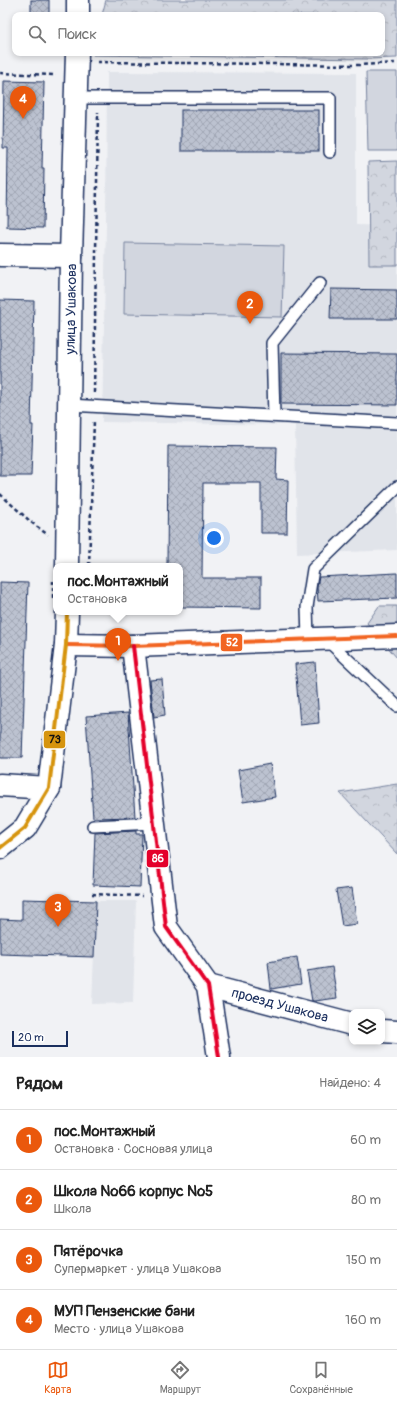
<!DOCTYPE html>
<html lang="ru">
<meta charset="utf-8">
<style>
body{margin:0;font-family:Pangolin,sans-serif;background:#f6f6f6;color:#222}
.controls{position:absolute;right:12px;bottom:12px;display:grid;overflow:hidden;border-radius:8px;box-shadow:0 2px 6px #0003}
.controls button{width:36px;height:36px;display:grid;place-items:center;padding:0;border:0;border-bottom:1px solid #e0e0e0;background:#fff;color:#222;font:20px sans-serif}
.scale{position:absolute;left:12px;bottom:10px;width:56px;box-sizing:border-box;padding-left:4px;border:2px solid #1b2f5e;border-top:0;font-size:11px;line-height:14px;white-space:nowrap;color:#1b2f5e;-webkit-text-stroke:3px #fff;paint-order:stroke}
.you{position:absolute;left:214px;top:538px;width:14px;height:14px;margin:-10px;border:3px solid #fff;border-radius:50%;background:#1a73e8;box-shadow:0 0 0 6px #1a73e833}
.badge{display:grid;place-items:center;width:26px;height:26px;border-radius:50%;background:#ea580c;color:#fff;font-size:13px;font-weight:700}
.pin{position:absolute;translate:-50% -33px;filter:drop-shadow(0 1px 2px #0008)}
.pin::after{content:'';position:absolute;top:21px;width:14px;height:12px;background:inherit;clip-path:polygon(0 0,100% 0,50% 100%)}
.popup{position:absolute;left:53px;top:563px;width:130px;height:52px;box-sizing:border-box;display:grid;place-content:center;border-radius:8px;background:#fff;filter:drop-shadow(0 1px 3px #0005);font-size:13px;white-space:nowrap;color:#767676}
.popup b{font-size:15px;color:#222}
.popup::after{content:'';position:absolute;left:50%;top:100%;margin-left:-8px;border:8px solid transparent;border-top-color:#fff}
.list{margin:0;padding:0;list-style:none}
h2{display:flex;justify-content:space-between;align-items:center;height:52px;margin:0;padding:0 16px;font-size:17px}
h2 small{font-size:13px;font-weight:400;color:#767676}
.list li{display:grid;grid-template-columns:26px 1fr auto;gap:12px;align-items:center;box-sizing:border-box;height:60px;padding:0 16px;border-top:1px solid #e0e0e0}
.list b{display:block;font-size:15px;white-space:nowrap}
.list p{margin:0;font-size:13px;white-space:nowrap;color:#767676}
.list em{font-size:13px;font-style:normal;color:#767676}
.icon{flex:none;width:22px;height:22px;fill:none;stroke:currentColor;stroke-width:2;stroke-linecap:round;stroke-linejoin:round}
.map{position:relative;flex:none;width:397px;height:1057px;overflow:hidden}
.search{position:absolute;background:#fff;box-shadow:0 2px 6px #0003;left:12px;right:12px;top:12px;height:44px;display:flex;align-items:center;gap:10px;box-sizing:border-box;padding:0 14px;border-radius:8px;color:#767676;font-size:15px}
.sheet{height:292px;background:#fff}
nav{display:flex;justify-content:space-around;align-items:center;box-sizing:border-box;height:56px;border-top:1px solid #e0e0e0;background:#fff;font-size:11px;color:#767676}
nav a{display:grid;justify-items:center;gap:2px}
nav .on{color:#ea580c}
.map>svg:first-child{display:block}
.built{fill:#e1e4ea}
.forest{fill:url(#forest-crowns);stroke:#76829e}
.green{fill:#d2d6df;stroke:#76829e}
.building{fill:url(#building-cross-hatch);stroke:#1b2f5e}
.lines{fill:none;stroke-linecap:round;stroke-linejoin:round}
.service-casing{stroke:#1b2f5e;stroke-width:14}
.minor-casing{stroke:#1b2f5e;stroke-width:25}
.tertiary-casing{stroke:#1b2f5e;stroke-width:25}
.secondary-casing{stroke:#1b2f5e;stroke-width:25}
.path{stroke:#1b2f5e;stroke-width:2.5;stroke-dasharray:4 3;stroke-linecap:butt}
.service{stroke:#fff;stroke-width:11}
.minor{stroke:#fff;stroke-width:22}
.tertiary{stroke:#fff;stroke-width:22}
.secondary{stroke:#fff;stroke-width:22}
.bus-1-casing{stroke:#fff;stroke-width:7}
.bus-2-casing{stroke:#fff;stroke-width:7}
.bus-3-casing{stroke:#fff;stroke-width:7}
.bus-1{stroke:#f26522;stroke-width:4}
.bus-2{stroke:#e4002b;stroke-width:4}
.bus-3{stroke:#d6940e;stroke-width:4}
.labels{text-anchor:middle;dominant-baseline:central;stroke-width:4;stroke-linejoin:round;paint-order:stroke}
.street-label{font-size:14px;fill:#1b2f5e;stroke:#fff}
.line-badge{stroke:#fff;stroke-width:1.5}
.badge-label{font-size:11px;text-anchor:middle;font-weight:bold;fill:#fff}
.pale-badge-label{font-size:11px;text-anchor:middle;font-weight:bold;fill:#111}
</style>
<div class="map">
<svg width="397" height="1057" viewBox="0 0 397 1057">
<defs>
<pattern id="forest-crowns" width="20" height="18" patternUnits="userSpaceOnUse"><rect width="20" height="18" fill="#d2d6df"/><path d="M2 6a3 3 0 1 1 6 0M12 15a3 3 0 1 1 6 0" fill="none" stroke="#b4b8c2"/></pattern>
<pattern id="building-cross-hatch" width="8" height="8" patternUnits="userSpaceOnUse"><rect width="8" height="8" fill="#bcc2d0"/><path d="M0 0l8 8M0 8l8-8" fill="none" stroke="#a1a7b5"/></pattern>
</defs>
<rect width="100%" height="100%" fill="#f1f2f5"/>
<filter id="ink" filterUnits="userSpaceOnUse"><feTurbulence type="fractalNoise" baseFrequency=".025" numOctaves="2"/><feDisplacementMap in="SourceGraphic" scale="8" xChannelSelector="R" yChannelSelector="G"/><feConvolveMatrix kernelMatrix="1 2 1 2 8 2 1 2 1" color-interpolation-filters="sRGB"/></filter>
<g filter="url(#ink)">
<!-- built -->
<g class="built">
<polygon points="107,72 356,73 356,225 397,226 397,550 297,554 295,425 102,422 106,224"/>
<polygon points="96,901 136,901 133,1003 92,1004"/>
</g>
<!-- forest -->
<g class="forest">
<polygon points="106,0 397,0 397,58 367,59 93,55 94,53 382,53 382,15 102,15"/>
<polygon points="397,161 397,265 369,265 368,162"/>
<polygon points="379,606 397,606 397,658 367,623"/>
<polygon points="397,784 397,854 340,793"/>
</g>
<!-- green -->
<g class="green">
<polygon points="366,72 397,72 397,151 368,151"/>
<polygon points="125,243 284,246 282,317 124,314"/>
</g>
<!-- building -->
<g class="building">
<rect x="31" y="0" width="18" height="15"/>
<polygon points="4,81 44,82 42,168 44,168 43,228 7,227 8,148 3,148"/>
<rect x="181" y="110" width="138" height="41"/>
<polygon points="331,289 397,290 397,319 330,319"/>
<polygon points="0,300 34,301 31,425 33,425 31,476 0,476"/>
<polygon points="281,353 397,354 397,405 281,404"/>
<polygon points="168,446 277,447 276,479 288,480 287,533 261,533 261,483 203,483 202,578 261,578 261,608 180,607 180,566 167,566"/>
<polygon points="397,573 397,598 318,601 317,587 319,577"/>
<polygon points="0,582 28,583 22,758 0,758"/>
<polygon points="315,662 319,723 300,725 295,664"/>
<polygon points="162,679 165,715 154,717 150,680"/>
<polygon points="128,713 135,817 93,818 86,716"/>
<polygon points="270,764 275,797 243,802 238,770"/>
<polygon points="136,831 136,834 142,834 140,887 93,885 95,833"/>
<polygon points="352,888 357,924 342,926 336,890"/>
<polygon points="22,899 96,901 94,957 0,954 0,919 22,920"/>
<polygon points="297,957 301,984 271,989 268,962"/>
<polygon points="332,967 337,998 315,1001 312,1001 307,971"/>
</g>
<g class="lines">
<!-- service casing -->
<g class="service-casing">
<g id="service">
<polyline points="76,98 330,98 330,152"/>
<polyline points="69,405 397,423"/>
<polyline points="274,416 272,343 320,283"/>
<polyline points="308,639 307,607 313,569 397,487"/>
<polyline points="326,639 397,706"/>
<polyline points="93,826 154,823"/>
</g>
</g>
<!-- minor casing -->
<g class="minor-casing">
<g id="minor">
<polyline points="0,255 71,256"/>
<polyline points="133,646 166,927 208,986 219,1057"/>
<polyline points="0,785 49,788"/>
<polyline points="208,986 352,1024"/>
<polyline points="382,1031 397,1032"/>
</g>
</g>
<!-- tertiary casing -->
<g class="tertiary-casing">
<polyline id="tertiary" points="66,645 133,646 397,636"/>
</g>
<!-- secondary casing -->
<g class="secondary-casing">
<g id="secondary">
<polyline points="78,15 78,0"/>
<polyline points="67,566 71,256 77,53"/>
<polyline points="0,848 25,828 49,788 66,645 67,612"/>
</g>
</g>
<!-- path -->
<g class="path">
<polyline points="97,62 358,65 397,63"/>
<polyline points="0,73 56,75"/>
<polyline points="94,393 98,112"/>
<polyline points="0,494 31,522 48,535"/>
<polyline points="89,566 94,420"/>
<polyline points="53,598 53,581"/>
<polyline points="92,894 142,896"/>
</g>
<!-- service -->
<use href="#service" class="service"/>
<!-- minor -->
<use href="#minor" class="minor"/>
<!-- tertiary -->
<use href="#tertiary" class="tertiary"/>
<!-- secondary -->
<use href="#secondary" class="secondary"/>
<!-- bus-1 casing -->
<g class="bus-1-casing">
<polyline id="bus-1" points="66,645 133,646 397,636"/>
</g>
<!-- bus-2 casing -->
<g class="bus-2-casing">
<polyline id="bus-2" points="133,646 166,927 208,986 219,1057"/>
</g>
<!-- bus-3 casing -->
<g class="bus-3-casing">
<polyline id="bus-3" points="0,848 25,828 49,788 66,645 67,612"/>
</g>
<!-- bus-1 -->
<use href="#bus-1" class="bus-1"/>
<!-- bus-2 -->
<use href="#bus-2" class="bus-2"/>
<!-- bus-3 -->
<use href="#bus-3" class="bus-3"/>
</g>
</g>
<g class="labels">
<!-- street labels -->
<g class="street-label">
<text transform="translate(71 309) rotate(-89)">улица Ушакова</text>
<text transform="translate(280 1005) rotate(15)">проезд Ушакова</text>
</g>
</g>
<g class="line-badge">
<rect x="220" y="633" width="23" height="19" rx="4" fill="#f26522"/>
<rect x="43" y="730" width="23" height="19" rx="4" fill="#d6940e"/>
<rect x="146" y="849" width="23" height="19" rx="4" fill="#e4002b"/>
</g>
<g class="badge-label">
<text x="232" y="646">52</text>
<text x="158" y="862">86</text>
</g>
<g class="pale-badge-label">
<text x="55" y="743">73</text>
</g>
</svg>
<div class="controls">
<button><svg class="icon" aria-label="layers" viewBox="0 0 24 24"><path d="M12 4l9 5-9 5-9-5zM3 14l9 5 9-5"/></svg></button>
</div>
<div class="scale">20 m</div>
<div class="you"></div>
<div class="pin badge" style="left:118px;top:661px">1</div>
<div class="popup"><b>пос.Монтажный</b>Остановка</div>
<div class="pin badge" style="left:250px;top:324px">2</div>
<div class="pin badge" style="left:58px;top:927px">3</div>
<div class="pin badge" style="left:23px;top:119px">4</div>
<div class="search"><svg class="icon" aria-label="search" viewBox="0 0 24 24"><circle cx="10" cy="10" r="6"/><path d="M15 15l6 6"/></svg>Поиск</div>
</div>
<section class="sheet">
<h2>Рядом<small>Найдено: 4</small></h2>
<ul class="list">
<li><span class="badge">1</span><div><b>пос.Монтажный</b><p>Остановка · Сосновая улица</p></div><em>60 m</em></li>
<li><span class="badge">2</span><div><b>Школа №66 корпус №5</b><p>Школа</p></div><em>80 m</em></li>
<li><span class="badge">3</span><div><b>Пятёрочка</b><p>Супермаркет · улица Ушакова</p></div><em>150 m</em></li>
<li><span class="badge">4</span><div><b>МУП Пензенские бани</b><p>Место · улица Ушакова</p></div><em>160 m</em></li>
</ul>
</section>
<nav>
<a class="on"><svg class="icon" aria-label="map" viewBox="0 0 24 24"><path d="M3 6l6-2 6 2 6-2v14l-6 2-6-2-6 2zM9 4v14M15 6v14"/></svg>Карта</a>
<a><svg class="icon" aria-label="directions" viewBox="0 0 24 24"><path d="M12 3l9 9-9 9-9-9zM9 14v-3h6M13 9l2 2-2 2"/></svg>Маршрут</a>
<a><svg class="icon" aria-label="saved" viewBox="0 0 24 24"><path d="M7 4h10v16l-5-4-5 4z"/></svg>Сохранённые</a>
</nav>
